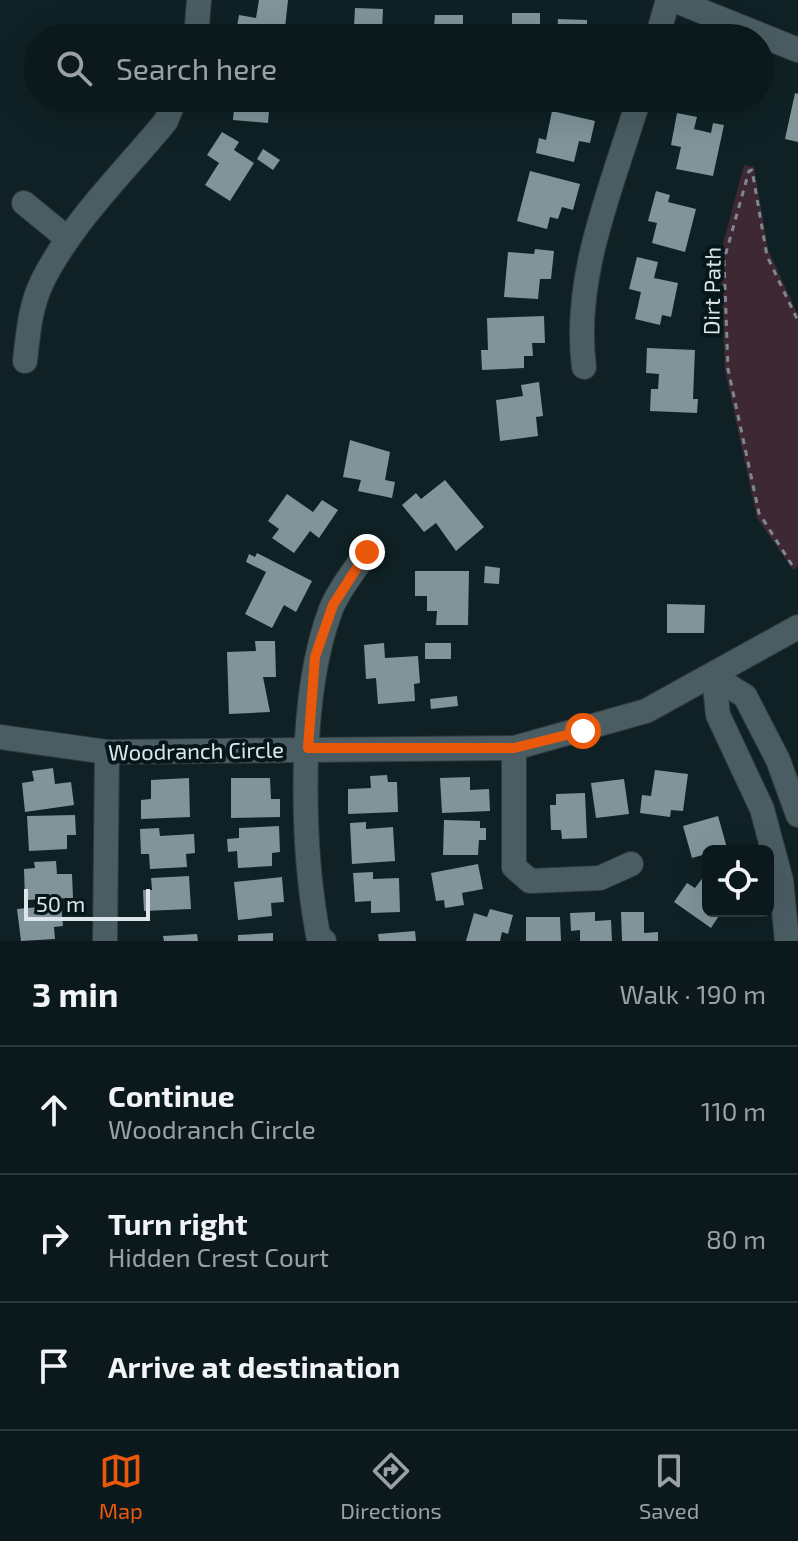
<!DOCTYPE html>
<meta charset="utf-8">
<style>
body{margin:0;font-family:"Exo 2",sans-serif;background:#192629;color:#f1f3f6}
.controls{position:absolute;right:24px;bottom:24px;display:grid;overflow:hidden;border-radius:12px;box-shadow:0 8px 32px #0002}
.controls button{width:72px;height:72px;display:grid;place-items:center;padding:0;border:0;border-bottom:2px solid #2b383b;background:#0b191c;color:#f1f3f6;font:40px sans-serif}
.scale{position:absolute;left:24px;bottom:20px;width:126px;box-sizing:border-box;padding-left:8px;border:4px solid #dce6ea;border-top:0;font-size:22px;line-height:28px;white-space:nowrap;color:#dce6ea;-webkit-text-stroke:6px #06171c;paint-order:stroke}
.stop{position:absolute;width:24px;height:24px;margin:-18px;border:6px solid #ea580c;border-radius:50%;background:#fff}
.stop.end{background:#ea580c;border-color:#fff;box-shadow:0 2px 8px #0008}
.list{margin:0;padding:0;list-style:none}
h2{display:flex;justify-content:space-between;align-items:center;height:104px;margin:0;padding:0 32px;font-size:34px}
h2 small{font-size:26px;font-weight:400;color:#9aa0a3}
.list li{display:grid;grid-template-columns:52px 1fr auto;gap:24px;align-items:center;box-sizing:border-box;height:128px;padding:0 32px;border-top:2px solid #2b383b}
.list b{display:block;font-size:30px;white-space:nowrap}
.list p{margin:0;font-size:26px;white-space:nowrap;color:#9aa0a3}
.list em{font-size:26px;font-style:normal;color:#9aa0a3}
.icon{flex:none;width:44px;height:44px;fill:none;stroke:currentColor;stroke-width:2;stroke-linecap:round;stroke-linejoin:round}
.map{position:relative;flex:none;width:798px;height:941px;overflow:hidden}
.search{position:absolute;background:#0b191c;box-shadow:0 8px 32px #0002;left:24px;right:24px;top:24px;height:88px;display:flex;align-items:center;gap:20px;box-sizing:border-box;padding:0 28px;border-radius:44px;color:#9aa0a3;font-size:30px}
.sheet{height:488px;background:#0b191c}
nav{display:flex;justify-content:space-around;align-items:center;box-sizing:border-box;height:112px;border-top:2px solid #2b383b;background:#0b191c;font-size:22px;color:#9aa0a3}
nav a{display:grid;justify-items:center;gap:4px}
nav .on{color:#ea580c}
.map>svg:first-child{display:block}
.green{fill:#3e2833}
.building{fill:#80949a}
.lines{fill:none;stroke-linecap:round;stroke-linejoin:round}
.minor-casing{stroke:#303a3e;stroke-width:26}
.path{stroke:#7c8a8e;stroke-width:3;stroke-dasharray:6 6;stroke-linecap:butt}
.minor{stroke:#4a5d62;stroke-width:24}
.route{stroke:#ea580c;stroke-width:10}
.labels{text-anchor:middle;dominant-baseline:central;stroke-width:8;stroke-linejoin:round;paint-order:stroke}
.street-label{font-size:22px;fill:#dce6ea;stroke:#06171c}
</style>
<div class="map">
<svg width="798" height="941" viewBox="0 0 798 941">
<rect width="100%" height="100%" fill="#0f2125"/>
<!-- green -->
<polygon class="green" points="744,165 754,167 768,249 798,315 798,566 793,570 757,518 725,371 720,255"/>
<!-- building -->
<g class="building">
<polygon points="259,0 288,0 284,38 235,38 239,15 256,18"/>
<polygon points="355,8 383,9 382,30 372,30 372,38 328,38 329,25 354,26"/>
<polygon points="512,13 540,13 540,33 529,33 529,38 485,38 485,27 512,26"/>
<polygon points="435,15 463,15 463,35 410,38 410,27 434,27"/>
<polygon points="558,19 587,20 587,34 611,35 611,38 557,38"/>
<polygon points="795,93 798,94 798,142 785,139"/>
<polygon points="235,98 270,98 268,123 233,120"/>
<polygon points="552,111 595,121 590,143 579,141 574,162 536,153 539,138 546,140"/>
<polygon points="677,113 697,117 694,129 711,133 713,123 724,125 713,176 676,169 681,147 671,145"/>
<polygon points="222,132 239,142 234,150 254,163 230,201 205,185 219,163 207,155"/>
<polygon points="263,149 280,160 273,170 257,159"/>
<polygon points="530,171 580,184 573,210 562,207 558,219 550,217 547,229 517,221"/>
<polygon points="656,191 670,195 668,202 696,209 685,252 652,243 657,223 648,221"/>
<polygon points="535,249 554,251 551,279 540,279 538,299 504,297 508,252 534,254"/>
<polygon points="637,257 658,262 654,278 678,283 671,317 662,315 660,325 635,319 641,292 629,289"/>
<polygon points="544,316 545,343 532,343 533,356 524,356 524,368 482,370 481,350 488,350 487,318"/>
<polygon points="647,348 695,350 693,399 698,399 697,413 650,411 651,389 658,389 659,374 646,373"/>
<polygon points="539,382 543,416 536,417 538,436 500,441 496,400 523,396 521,385"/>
<polygon points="350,440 390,452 385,480 395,482 392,498 358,491 361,480 343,477"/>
<polygon points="445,480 484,527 456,551 436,523 424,532 402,505 416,493 421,499"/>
<polygon points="287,494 313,512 322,500 338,510 319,538 310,531 294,553 272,538 279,529 268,521"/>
<polygon points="257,553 312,581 296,612 284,605 272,628 245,614 266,572 246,562 249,554 255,557"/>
<polygon points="485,566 500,568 499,584 484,583"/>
<polygon points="415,571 469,571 468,625 436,625 437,611 427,611 427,596 415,596"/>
<polygon points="667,604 705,605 704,633 667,633"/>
<polygon points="255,641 275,641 276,677 263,677 270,712 229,714 227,652 256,651"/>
<polygon points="384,643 385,658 418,656 420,683 414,684 415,701 378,704 376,678 366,679 364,645"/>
<rect x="425" y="643" width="26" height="16"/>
<polygon points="457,696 458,706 431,709 430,699"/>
<polygon points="53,768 55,784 71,782 74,805 25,812 22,783 34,781 32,771"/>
<polygon points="655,770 688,774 683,811 671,810 670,817 640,813 642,795 651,796"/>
<polygon points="387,775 388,782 397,782 398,812 348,814 348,789 371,788 370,776"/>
<polygon points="470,777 470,790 489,789 490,811 442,813 440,778"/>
<polygon points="189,778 190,817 141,819 141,800 151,799 151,780"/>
<polygon points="231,778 270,778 271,799 280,799 280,817 231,818"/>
<polygon points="624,779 629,814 596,818 591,783"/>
<polygon points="585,793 587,838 562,839 561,830 551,830 550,805 556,805 556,794"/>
<polygon points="75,815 76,835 67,835 67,849 29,851 27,816"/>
<polygon points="718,816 727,848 692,858 683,826"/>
<polygon points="444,820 480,821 480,828 486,828 486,840 479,840 478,855 443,855"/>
<polygon points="366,822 366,829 393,827 395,861 352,864 350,823"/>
<polygon points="279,826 280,852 272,853 272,866 238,868 237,851 228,852 227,839 239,838 239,828"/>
<polygon points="159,828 160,836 194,834 195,853 186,854 187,867 150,869 149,854 141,854 140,829"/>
<polygon points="56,861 57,874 72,874 73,898 25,900 24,869 35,868 34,862"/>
<polygon points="478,864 483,889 462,893 464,905 445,908 444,900 436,901 431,873"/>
<polygon points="373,872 373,879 399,878 400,912 371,913 371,901 355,902 353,873"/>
<polygon points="189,876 191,909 144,911 143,890 152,890 151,878"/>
<polygon points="704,876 708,879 708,911 722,911 711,928 674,902 687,883 695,888"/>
<polygon points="282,877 284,902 271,903 272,916 238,920 234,882"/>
<polygon points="61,905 63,926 54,927 55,939 21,941 17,909"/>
<polygon points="490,909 513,915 508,934 502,932 500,941 466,941 474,913 487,917"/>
<polygon points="595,912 595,921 611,920 612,941 580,941 580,930 571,931 570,913"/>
<polygon points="621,912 644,912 644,933 658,932 658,941 622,941"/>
<polygon points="526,917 560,917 561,941 526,941"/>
<polygon points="415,931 416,941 379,941 378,934"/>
<polygon points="273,933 273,941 238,941 238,935"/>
<polygon points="197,934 198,941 164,941 163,936"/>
</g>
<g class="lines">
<!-- minor casing -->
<g class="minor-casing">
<g id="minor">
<polyline points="674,0 798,50"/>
<polyline points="196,38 199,0"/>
<polyline points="657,38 668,0"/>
<polyline points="24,203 68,239"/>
<path d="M 25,361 C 28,334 30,307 42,282 C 71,223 124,172 166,121 L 175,98"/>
<path d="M 584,367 C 572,276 613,185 639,98"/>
<polyline points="714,677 718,715 762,809 781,880 787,941"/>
<polyline points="714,677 745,696 778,760 798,815"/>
<polyline points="0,737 107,752 514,748 646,711 798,627"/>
<polyline points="514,748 514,867 530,881 600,878 631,864"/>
<polyline points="105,941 107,752"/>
<path d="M 324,941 L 318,935 C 301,843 298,696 331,609 C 339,589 355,570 367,552"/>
</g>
</g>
<!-- path -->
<polyline class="path" points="792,565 759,513 728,369 724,260 749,171 752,170 767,256 798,321"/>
<!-- minor -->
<use href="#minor" class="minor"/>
</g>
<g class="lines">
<!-- route -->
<polyline class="route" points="367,552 333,605 315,657 308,748 514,748 583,731"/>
</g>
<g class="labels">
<!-- street labels -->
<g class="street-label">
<text transform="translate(711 291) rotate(-89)">Dirt Path</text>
<text transform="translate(196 750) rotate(-1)">Woodranch Circle</text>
</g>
</g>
</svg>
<div class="controls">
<button><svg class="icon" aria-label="locate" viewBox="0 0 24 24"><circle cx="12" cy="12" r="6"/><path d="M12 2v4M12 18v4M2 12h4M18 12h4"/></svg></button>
</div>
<div class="scale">50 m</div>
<div class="stop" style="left:583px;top:731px"></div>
<div class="stop end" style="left:367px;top:552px"></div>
<div class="search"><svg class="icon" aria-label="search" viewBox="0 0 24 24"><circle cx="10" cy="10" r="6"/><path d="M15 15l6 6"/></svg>Search here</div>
</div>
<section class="sheet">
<h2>3 min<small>Walk · 190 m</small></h2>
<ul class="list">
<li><svg class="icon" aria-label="ahead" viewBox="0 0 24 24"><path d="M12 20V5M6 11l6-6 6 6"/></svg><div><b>Continue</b><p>Woodranch Circle</p></div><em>110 m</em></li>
<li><svg class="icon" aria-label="right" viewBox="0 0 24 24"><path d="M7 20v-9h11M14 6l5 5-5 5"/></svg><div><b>Turn right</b><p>Hidden Crest Court</p></div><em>80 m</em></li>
<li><svg class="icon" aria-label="arrive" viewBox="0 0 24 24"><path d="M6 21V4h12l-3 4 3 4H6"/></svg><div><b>Arrive at destination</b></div></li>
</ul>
</section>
<nav>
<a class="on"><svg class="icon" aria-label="map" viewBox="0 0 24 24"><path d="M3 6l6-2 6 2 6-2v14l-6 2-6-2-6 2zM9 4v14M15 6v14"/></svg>Map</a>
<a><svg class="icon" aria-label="directions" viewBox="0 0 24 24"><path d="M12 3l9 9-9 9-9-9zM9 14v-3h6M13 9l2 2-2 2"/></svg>Directions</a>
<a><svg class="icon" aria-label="saved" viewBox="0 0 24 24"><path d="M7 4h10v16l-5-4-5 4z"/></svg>Saved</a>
</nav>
